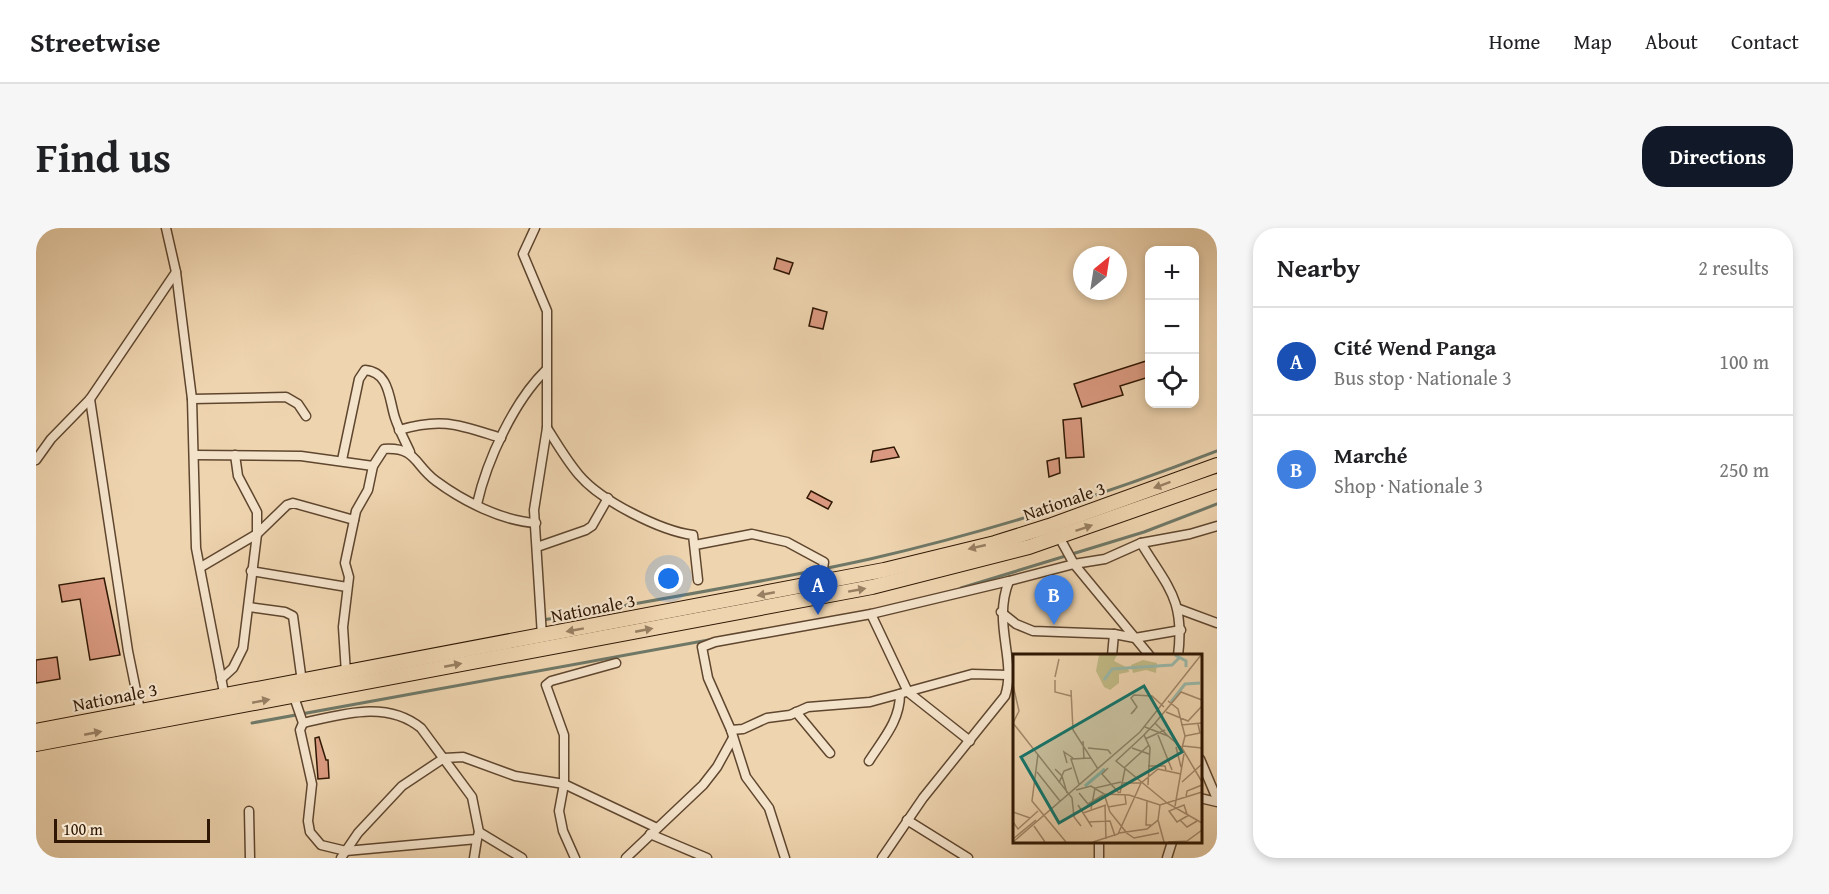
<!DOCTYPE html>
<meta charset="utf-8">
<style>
body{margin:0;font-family:"Gentium Book Plus",serif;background:#f6f6f6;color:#202124}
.controls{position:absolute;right:18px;top:18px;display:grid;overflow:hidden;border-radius:12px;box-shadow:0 3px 9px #0003}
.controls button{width:54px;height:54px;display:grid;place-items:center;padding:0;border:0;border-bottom:2px solid #e0e0e0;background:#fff;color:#202124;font:30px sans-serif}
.compass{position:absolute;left:1037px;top:18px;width:54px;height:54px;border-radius:50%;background:#fff;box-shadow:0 3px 9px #0003;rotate:30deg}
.scale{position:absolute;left:18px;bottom:15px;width:156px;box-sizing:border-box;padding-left:6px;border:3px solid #2f1703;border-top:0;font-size:16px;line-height:21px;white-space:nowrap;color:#2f1703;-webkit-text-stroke:4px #f4e3cb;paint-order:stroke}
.you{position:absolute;left:633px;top:351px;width:21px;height:21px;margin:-15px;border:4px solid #fff;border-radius:50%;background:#1a73e8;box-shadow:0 0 0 9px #1a73e833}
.badge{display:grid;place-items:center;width:39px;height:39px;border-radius:50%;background:#111827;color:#fff;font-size:20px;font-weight:700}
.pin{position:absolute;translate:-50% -50px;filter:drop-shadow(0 2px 3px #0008)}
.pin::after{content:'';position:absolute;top:32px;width:21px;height:18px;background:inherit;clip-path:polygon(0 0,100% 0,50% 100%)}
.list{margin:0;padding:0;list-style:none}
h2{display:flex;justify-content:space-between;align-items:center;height:78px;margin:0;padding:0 24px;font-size:26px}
h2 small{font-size:20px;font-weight:400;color:#757577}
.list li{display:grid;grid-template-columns:39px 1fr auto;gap:18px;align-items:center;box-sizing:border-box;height:108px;padding:0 24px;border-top:2px solid #e0e0e0}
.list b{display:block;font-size:22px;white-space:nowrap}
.list p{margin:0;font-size:20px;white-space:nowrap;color:#757577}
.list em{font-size:20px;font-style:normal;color:#757577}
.icon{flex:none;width:33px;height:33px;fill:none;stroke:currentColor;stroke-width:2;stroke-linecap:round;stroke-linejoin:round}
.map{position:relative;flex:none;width:1181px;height:630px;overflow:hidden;border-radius:24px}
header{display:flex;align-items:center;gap:36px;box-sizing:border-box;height:84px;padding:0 30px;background:#fff;border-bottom:2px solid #e0e0e0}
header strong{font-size:28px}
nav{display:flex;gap:33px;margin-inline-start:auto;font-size:21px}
.intro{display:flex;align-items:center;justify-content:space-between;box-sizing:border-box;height:144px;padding:0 36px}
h1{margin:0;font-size:42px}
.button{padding:15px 27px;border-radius:24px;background:#111827;color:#fff;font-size:21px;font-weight:700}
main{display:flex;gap:36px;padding:0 36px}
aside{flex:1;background:#fff;border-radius:24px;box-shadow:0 3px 9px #0003}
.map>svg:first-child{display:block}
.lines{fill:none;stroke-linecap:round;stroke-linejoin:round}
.stream{stroke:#6f7867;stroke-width:3}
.building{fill:#da9980;stroke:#2f1703;stroke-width:1.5}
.minor-casing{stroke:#5f462e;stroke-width:11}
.primary-casing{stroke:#2f1703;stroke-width:16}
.minor{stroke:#f4e3cb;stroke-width:8}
.primary{stroke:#eed4af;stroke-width:14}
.oneway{fill:#987f62}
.labels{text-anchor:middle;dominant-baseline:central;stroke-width:4.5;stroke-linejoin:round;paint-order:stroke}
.street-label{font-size:18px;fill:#2f1703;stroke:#f4e3cb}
.inset-river{fill:none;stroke:#99b8a9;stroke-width:3}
.inset-road{fill:none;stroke:#a2886a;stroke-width:1.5}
.view{fill:#0f766e;fill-opacity:0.15;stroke:#0f766e;stroke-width:3}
.inset-edge{fill:none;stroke:#2f1703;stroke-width:3}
</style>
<header>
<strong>Streetwise</strong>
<nav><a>Home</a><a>Map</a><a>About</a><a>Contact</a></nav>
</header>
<div class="intro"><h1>Find us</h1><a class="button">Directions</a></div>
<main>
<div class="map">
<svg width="1181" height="630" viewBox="0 0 1181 630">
<rect width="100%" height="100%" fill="#eed4af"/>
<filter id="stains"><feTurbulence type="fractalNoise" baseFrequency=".00333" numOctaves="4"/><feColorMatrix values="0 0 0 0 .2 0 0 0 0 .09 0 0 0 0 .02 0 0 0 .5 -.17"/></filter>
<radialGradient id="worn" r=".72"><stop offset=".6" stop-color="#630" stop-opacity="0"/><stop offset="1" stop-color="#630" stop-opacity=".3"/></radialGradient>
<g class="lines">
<!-- stream -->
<g class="stream">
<polyline points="925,360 1108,304 1181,276"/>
<path d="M 507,392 C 616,372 726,355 834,331 C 952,304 1068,267 1181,223"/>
<polyline points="216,495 678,411"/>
</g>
</g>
<!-- building -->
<g class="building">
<polygon points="741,30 757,35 753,46 738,41"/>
<polygon points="777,80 791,84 787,101 773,98"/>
<polygon points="1113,132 1113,149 1084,158 1087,167 1046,179 1038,156"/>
<polygon points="1045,190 1048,229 1030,230 1027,192"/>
<polygon points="858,219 863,229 835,234 837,223"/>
<polygon points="1023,230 1024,245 1013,249 1011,233"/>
<polygon points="775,263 796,274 792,281 771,270"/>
<polygon points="68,350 84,427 54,432 44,371 26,374 23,357"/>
<polygon points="21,429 24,451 0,455 0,432"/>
<polygon points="283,509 290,532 292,532 293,550 282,551 279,510"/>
</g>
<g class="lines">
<!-- minor casing -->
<g class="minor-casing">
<g id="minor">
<polyline points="130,0 140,44 156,171 160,320 189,470"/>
<polyline points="499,0 487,26 511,83 511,200 498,282 506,408"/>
<polyline points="54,171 92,423 104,482"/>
<polyline points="156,171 250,169 262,176 270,188"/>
<path d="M 511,200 C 521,216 531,233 543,247 C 565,273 625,303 657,307 L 662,352"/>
<path d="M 363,202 C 407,189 423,197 465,210"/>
<polyline points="158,227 265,228 337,238"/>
<polyline points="0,232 15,211 54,171 140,44"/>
<path d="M 306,232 L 323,151 L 329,142 C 354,144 353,172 359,190 C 363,202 369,213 374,224"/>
<path d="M 441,276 C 451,232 478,173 510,142"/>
<polyline points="1022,307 1038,336 1114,428"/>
<polyline points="1105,315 1154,306 1181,298"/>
<polyline points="659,317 716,306 751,314 788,334 785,355"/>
<polyline points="501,319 550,302 556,298 572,270"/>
<polyline points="165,339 221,306 251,277 257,275 318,292"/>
<polyline points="215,343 311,359"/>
<polyline points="213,379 249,384 257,388 266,454"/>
<polyline points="1143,381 1181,395"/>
<polyline points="965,384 980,396 997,403 1078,406 1099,410 1145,402"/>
<polyline points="835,386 872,464 934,513"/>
<polyline points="1076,428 1078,406"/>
<path d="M 310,445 L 307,399 L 313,349 L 309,335 L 320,283 L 332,262 L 337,238 L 348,221 C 381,219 378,237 400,253 C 427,273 466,293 500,295"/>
<polyline points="185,451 197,440 207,420 221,306 221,284 202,248 199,227"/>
<path d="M 257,466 L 267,495 C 307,486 351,472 385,500 L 436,569 L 443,604 L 486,630"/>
<polyline points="760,484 794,525"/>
<polyline points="267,495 264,502 276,556 272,593 274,604 285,617 310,623 441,611 443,604"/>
<polyline points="695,502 707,501 731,490 754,487 772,479 834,474 936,446 972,447"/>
<polyline points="1164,531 1181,571"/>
<path d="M 833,533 C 847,511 864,493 864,466"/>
<polyline points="1164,570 1181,574"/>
<polyline points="213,583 214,630"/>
<polyline points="871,592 932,630"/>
<polyline points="614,606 671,630"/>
<polyline points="1063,614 1063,630"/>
<polyline points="305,630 322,605 366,558 408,530 427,529 479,548 528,556 621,600"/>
<polyline points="438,630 441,611"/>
<polyline points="539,630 527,603 523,583 528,556 528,507 510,457 515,453 580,435"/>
<polyline points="590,630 667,557 681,539 697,510"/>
<polyline points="749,630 733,580 710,549 695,502 672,450 666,419 679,414 835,386 973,353"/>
<path d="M 846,630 L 887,570 L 969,468 C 981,432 956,396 973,353 L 1038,336 L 1069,331 L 1105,315 C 1132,360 1149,371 1142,428"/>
<polyline points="1131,630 1136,614"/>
</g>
</g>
<!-- primary casing -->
<g class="primary-casing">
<g id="primary">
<polyline points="0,503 848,342 959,315 1013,298 1181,237"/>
<polyline points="0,516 836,359 993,319 1181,253"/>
</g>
</g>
<!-- minor -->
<use href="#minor" class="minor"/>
<!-- primary -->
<use href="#primary" class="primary"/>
</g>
<!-- one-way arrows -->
<defs><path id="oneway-solid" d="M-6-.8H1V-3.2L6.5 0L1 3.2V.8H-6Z" transform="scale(1.5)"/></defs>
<g class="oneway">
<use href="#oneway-solid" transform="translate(1126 257) rotate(160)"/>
<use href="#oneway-solid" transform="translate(1048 300) rotate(-19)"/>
<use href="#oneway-solid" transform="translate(941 319) rotate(167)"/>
<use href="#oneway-solid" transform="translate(821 362) rotate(-10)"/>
<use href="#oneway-solid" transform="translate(730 366) rotate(169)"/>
<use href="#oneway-solid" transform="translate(539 402) rotate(170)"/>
<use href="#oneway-solid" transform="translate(608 402) rotate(-11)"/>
<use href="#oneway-solid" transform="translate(417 437) rotate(-11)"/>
<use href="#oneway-solid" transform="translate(225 473) rotate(-11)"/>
<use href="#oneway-solid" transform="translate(57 505) rotate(-11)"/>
</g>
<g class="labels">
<!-- street labels -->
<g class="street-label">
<text transform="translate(1028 273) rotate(-19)">Nationale 3</text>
<text transform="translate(557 380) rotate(-11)">Nationale 3</text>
<text transform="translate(79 469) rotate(-11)">Nationale 3</text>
</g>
</g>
<!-- overview -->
<g transform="translate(977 426)">
<rect width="189" height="189" fill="#eed4af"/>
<path d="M 86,1 L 104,1 L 101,7 L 115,14 L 116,18 L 106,20 L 106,29 L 97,36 L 91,33 L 83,17 ZM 130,6 L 144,9 L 143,19 L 133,16 L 120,19 L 118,11 Z" fill="#c1ba85"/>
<path class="inset-river" d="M 162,1 L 173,7 L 173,13M 91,26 L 99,15 L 159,11 L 166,4M 158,48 L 172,30 L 187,29M 72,132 L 92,115"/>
<path class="inset-road" d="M 42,23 L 46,5M 42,26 L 42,38 L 58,42M 0,31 L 6,57 L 0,69M 58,36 L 60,76 L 85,115M 155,47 L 165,55 L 172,82 L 169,94M 122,56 L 118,60 L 124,53 L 118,44 L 121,41 L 139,42 L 151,53M 153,58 L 175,67 L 189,52M 0,69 L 59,144 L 61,163 L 68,172M 142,69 L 168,38 L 189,46M 168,71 L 189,69M 132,73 L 155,82 L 169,94 L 189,128M 131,81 L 103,107 L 154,149 L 189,169M 145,81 L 159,116M 172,82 L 187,79 L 185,70M 132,85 L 152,76M 70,87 L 71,105M 170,92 L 189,94M 163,93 L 168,113M 75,94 L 95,96 L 98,100M 119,94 L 136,100M 25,100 L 19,147 L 53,188M 54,109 L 51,98 L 60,104M 135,112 L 152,112 L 153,116M 95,114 L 89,120 L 106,139M 111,114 L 136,91M 42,115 L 49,122 L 54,139M 24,118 L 47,147M 169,128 L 189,110M 46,129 L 51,117 L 59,114M 109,129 L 128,129 L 145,115 L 168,120M 66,130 L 58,105 L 78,104M 135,131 L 137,94 L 131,81 L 142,69 L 155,82M 63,136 L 78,132 L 91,140 L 116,141 L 147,151 L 189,138M 66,139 L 75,150 L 90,141M 107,139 L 112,115M 91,140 L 97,158 L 113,178M 173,143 L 174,137 L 189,131M 134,146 L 133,171 L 138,171M 65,151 L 79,173M 92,152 L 93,185M 162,152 L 171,100M 95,153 L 113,150 L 112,141M 78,155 L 82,134 L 108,128M 0,158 L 17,164M 70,159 L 93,151M 174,160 L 171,151 L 156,157 L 164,168 L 176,161M 145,166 L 151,188M 167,166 L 174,173 L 184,167M 0,168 L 5,175 L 25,157M 75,168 L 97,167 L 102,182M 21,172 L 32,188M 112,178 L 121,184 L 146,179M 106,179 L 134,175 L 145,166 L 147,151M 0,185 L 23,166M 0,188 L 127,78 L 188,1M 80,188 L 105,180 L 128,129M 155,188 L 174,187 L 189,176"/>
<path class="view" d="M 131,32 L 169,98 L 46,169 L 8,103 Z"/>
<rect width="189" height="189" class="inset-edge"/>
</g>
<rect width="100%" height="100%" filter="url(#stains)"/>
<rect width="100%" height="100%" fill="url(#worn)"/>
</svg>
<div class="controls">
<button>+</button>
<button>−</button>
<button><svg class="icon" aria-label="locate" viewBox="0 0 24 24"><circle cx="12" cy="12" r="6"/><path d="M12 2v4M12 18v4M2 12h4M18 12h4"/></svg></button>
</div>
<svg class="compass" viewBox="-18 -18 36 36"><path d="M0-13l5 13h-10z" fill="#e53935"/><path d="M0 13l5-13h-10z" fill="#757577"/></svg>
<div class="scale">100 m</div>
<div class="you"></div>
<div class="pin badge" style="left:782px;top:387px;background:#1a4fb4">A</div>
<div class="pin badge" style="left:1018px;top:397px;background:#3f7fe0">B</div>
</div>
<aside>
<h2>Nearby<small>2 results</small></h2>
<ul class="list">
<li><span class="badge" style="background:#1a4fb4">A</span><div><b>Cité Wend Panga</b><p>Bus stop · Nationale 3</p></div><em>100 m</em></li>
<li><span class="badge" style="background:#3f7fe0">B</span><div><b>Marché</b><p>Shop · Nationale 3</p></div><em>250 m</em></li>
</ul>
</aside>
</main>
